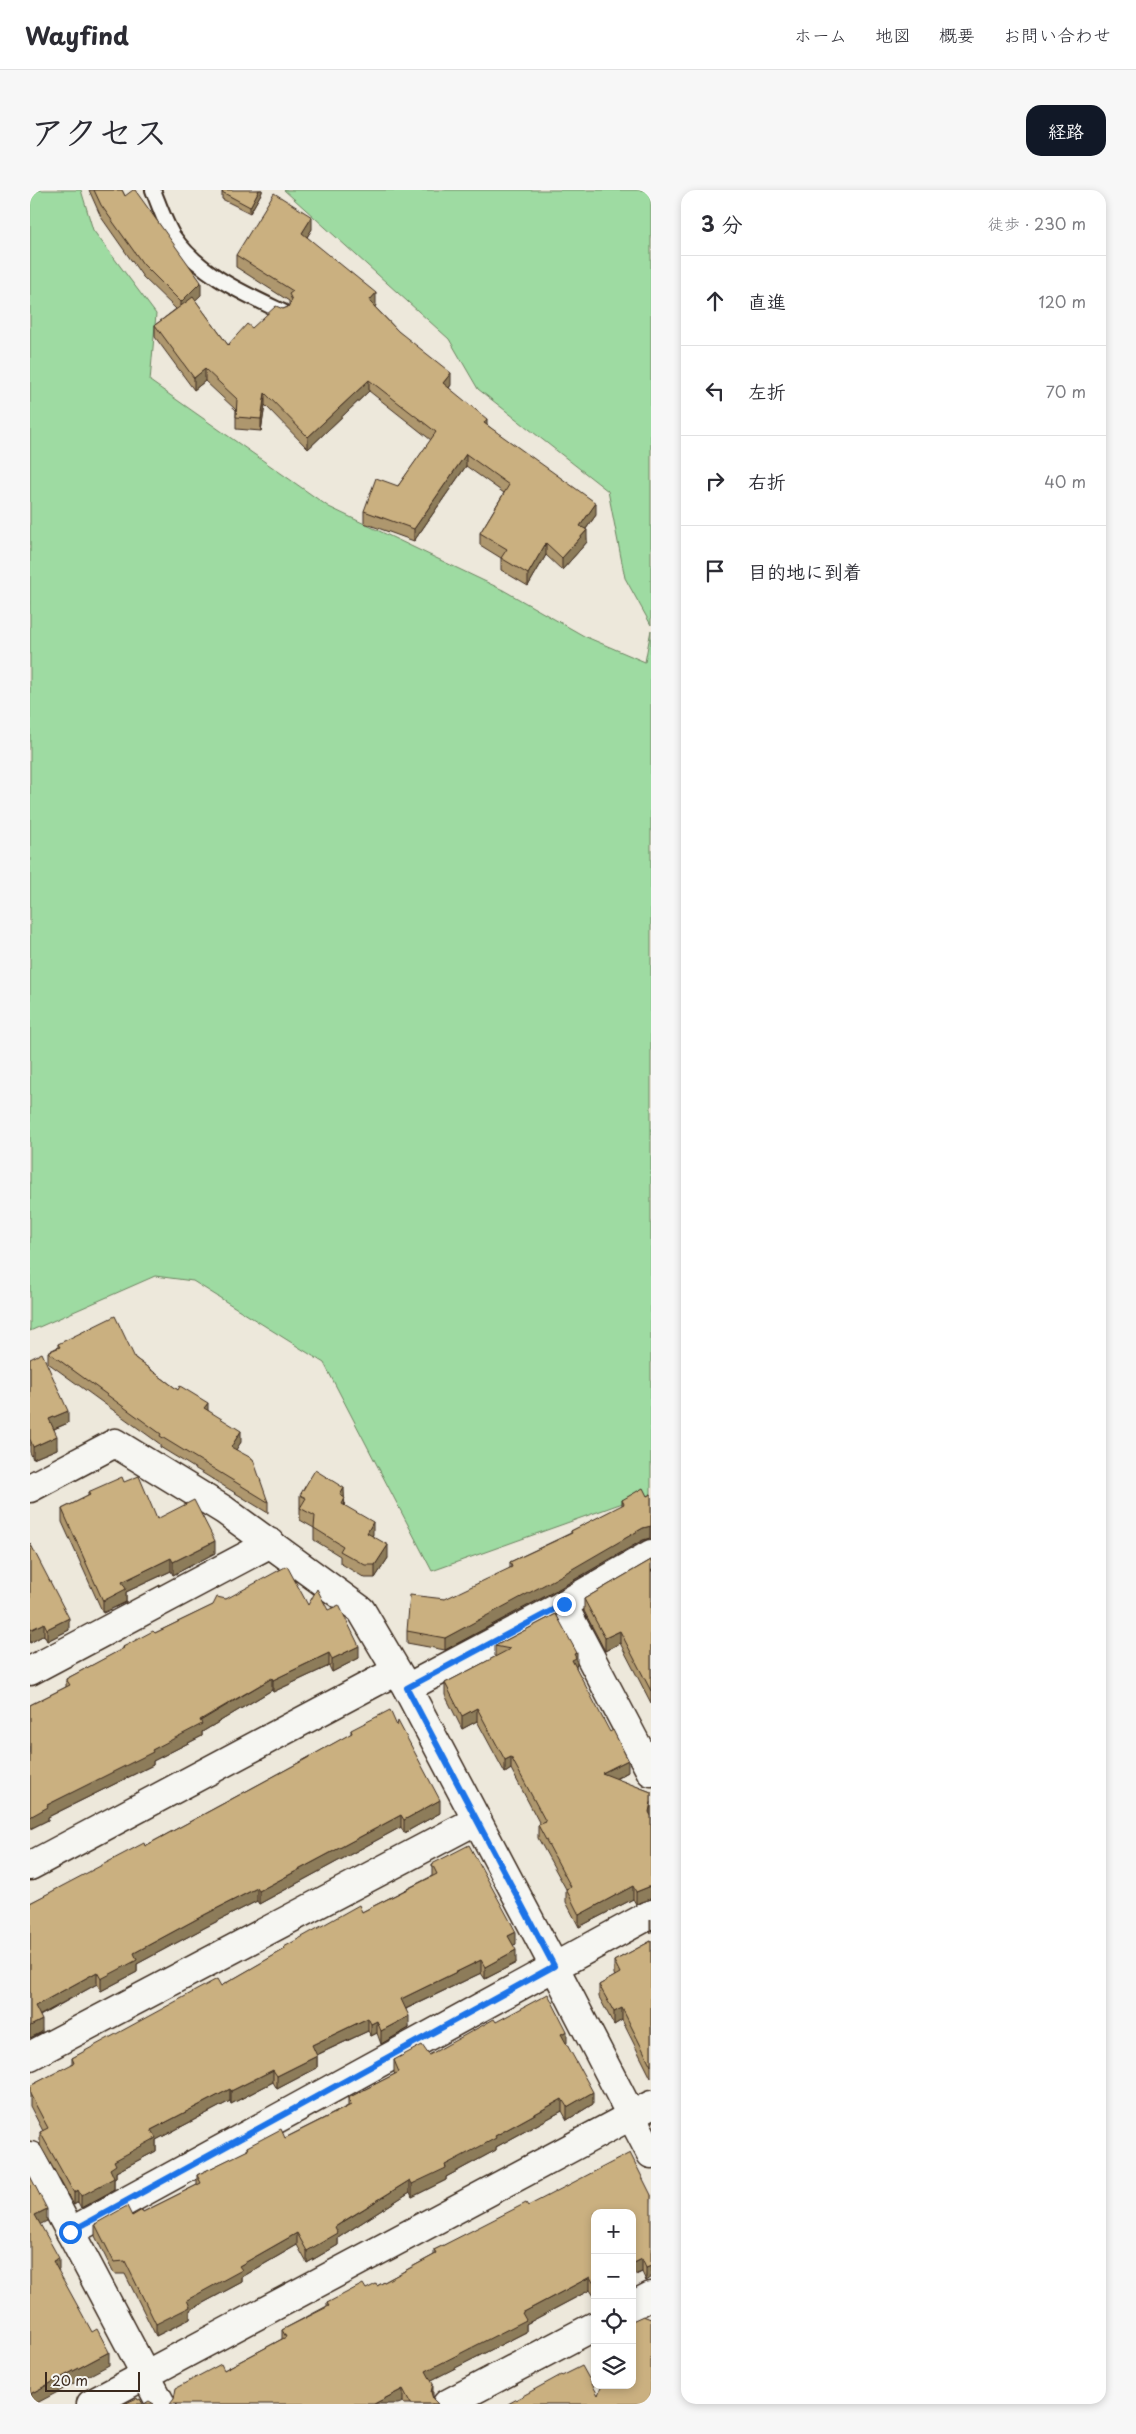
<!DOCTYPE html>
<html lang="ja">
<meta charset="utf-8">
<style>
body{margin:0;font-family:"Playpen Sans","Klee One",sans-serif;background:#f7f7f7;color:#2b2b33}
.controls{position:absolute;right:15px;bottom:15px;display:grid;overflow:hidden;border-radius:10px;box-shadow:0 2px 8px #0003}
.controls button{width:45px;height:45px;display:grid;place-items:center;padding:0;border:0;border-bottom:1px solid #e1e1e2;background:#fff;color:#2b2b33;font:25px sans-serif}
.scale{position:absolute;left:15px;bottom:12px;width:95px;box-sizing:border-box;padding-left:5px;border:2px solid #3b2a1e;border-top:0;font-size:14px;line-height:18px;white-space:nowrap;color:#3b2a1e;-webkit-text-stroke:4px #f6f6f2;paint-order:stroke}
.stop{position:absolute;width:15px;height:15px;margin:-11px;border:4px solid #1a73e8;border-radius:50%;background:#fff}
.stop.end{background:#1a73e8;border-color:#fff;box-shadow:0 1px 5px #0008}
.list{margin:0;padding:0;list-style:none}
h2{display:flex;justify-content:space-between;align-items:center;height:65px;margin:0;padding:0 20px;font-size:21px}
h2 small{font-size:16px;font-weight:400;color:#7c7c81}
.list li{display:grid;grid-template-columns:32px 1fr auto;gap:15px;align-items:center;box-sizing:border-box;height:90px;padding:0 20px;border-top:1px solid #e1e1e2}
.list b{display:block;font-size:19px;white-space:nowrap}
.list em{font-size:16px;font-style:normal;color:#7c7c81}
.icon{flex:none;width:28px;height:28px;fill:none;stroke:currentColor;stroke-width:2;stroke-linecap:round;stroke-linejoin:round}
.map{position:relative;flex:none;width:621px;height:2214px;overflow:hidden;border-radius:15px}
header{display:flex;align-items:center;gap:30px;box-sizing:border-box;height:70px;padding:0 25px;background:#fff;border-bottom:1px solid #e1e1e2}
header strong{font-size:24px}
nav{display:flex;gap:28px;margin-inline-start:auto;font-size:18px}
.intro{display:flex;align-items:center;justify-content:space-between;box-sizing:border-box;height:120px;padding:0 30px}
h1{margin:0;font-size:35px}
.button{padding:12px 22px;border-radius:15px;background:#111827;color:#fff;font-size:18px;font-weight:700}
main{display:flex;gap:30px;padding:0 30px}
aside{flex:1;background:#fff;border-radius:15px;box-shadow:0 2px 8px #0003}
.map>svg:first-child{display:block}
.green{fill:#9edba2;stroke:#6c8260}
.lines{fill:none;stroke-linecap:round;stroke-linejoin:round}
.lane-casing{stroke:#3b2a1e;stroke-width:18}
.street-casing{stroke:#3b2a1e;stroke-width:31}
.lane{stroke:#f6f6f2;stroke-width:14}
.street{stroke:#f6f6f2;stroke-width:28}
.wall{fill:#ae976e;stroke:#3b2a1e}
.shaded-wall{fill:#8d7b5a;stroke:#3b2a1e}
.building{fill:#cab080;stroke:#3b2a1e}
.route{stroke:#1a73e8;stroke-width:6}
</style>
<header>
<strong>Wayfind</strong>
<nav><a>ホーム</a><a>地図</a><a>概要</a><a>お問い合わせ</a></nav>
</header>
<div class="intro"><h1>アクセス</h1><a class="button">経路</a></div>
<main>
<div class="map">
<svg width="621" height="2214" viewBox="0 0 621 2214">
<rect width="100%" height="100%" fill="#ede8db"/>
<filter id="ink" filterUnits="userSpaceOnUse"><feTurbulence type="fractalNoise" baseFrequency=".02" numOctaves="2"/><feDisplacementMap in="SourceGraphic" scale="10" xChannelSelector="R" yChannelSelector="G"/><feConvolveMatrix kernelMatrix="1 2 1 2 8 2 1 2 1" color-interpolation-filters="sRGB"/></filter>
<g filter="url(#ink)">
<!-- green -->
<g class="green">
<polygon points="0,0 51,0 63,40 126,124 120,191 299,317 473,400 554,446 615,472 621,440 621,1305 601,1310 402,1381 294,1173 163,1091 125,1086 0,1141"/>
<polygon points="254,0 621,0 621,435 595,388 578,301 448,199 419,149"/>
</g>
<g class="lines">
<!-- lane casing -->
<g class="lane-casing">
<path id="lane" d="M 123,0 C 129,15 135,33 143,46 C 169,84 213,103 253,122"/>
</g>
<!-- street casing -->
<g class="street-casing">
<g id="street">
<polyline points="0,1298 85,1253 194,1320 331,1420 377,1498 524,1776 621,1964"/>
<polyline points="533,1415 621,1582"/>
<polyline points="0,1481 241,1353"/>
<polyline points="377,1498 533,1415 621,1364"/>
<polyline points="0,1676 366,1481"/>
<polyline points="0,1866 447,1630"/>
<polyline points="0,1966 131,2214"/>
<polyline points="40,2042 621,1724"/>
<polyline points="602,2116 621,2106"/>
<polyline points="61,2214 621,1915"/>
<polyline points="417,2214 565,2136"/>
</g>
</g>
<!-- lane -->
<use href="#lane" class="lane"/>
<!-- street -->
<use href="#street" class="street"/>
</g>
<!-- wall -->
<g class="wall">
<polygon points="59,0 92,0 95,6 171,105 165,110 198,155 222,138 253,119 258,117 259,115 259,111 206,77 206,65 282,39 277,47 346,115 345,117 368,141 421,195 419,198 457,235 566,325 556,339 557,352 532,380 516,365 498,396 471,380 471,368 450,355 450,343 474,303 436,276 384,351 334,333 334,321 368,296 401,250 339,201 278,259 235,215 231,241 206,239 206,220 175,191 164,200 125,147 125,135 146,119 113,87 71,27"/>
<polygon points="232,0 232,2 220,23 192,9 192,2"/>
<polygon points="28,1154 105,1168 148,1200 178,1220 211,1252 206,1259 238,1312 238,1323 130,1257 130,1254 18,1173 18,1162 28,1157"/>
<polygon points="0,1169 38,1233 24,1239 27,1259 3,1269 0,1262"/>
<polygon points="94,1292 127,1329 185,1363 143,1385 141,1381 96,1402 96,1412 73,1423 32,1332 32,1319 58,1306 58,1302"/>
<polygon points="621,1304 621,1349 613,1350 525,1401 415,1460 377,1453 377,1441 480,1378 480,1372 541,1343 541,1341 592,1316 592,1310 617,1306"/>
<polygon points="270,1305 314,1308 315,1316 343,1344 342,1346 358,1368 345,1388 335,1388 310,1373 310,1366 284,1350 284,1338 270,1330"/>
<polygon points="0,1353 39,1440 17,1451 14,1445 0,1453"/>
<polygon points="621,1370 621,1513 590,1453 575,1461 554,1421 554,1409"/>
<polygon points="196,1409 278,1415 298,1420 329,1468 302,1482 299,1476 243,1502 242,1500 172,1542 172,1546 123,1571 123,1575 18,1627 18,1630 0,1639 0,1515 36,1497 36,1489 93,1459 93,1457 125,1443"/>
<polygon points="526,1424 547,1475 546,1476 546,1478 598,1582 586,1589 621,1602 621,1709 606,1714 603,1709 549,1737 536,1712 536,1699 508,1648 508,1635 510,1634 481,1579 475,1583 447,1531 432,1539 415,1505 415,1493 465,1467 465,1456"/>
<polygon points="321,1540 410,1623 374,1643 371,1637 229,1714 227,1711 176,1737 107,1774 107,1782 71,1801 67,1794 10,1826 12,1842 0,1848 0,1713 115,1656 272,1571 321,1544"/>
<polygon points="402,1674 486,1754 483,1755 486,1773 455,1789 451,1783 376,1819 379,1838 351,1854 347,1843 341,1846 338,1841 287,1865 287,1878 247,1899 243,1892 201,1914 200,1911 126,1950 126,1961 86,1982 86,1988 84,1989 84,2000 51,2018 48,2012 44,2015 10,1955 10,1942 13,1941 0,1916 0,1896 42,1875 42,1868 191,1796 254,1760 254,1757 332,1722 402,1686"/>
<polygon points="621,1729 621,1744 620,1742 620,1730"/>
<polygon points="621,1751 621,1888 592,1830 584,1835 569,1807 569,1795 585,1786 584,1784 584,1771"/>
<polygon points="466,1832 537,1853 536,1854 563,1914 537,1930 532,1921 466,1957 466,1960 416,1987 416,1990 382,2007 380,2002 314,2044 308,2048 308,2055 277,2073 267,2055 212,2087 212,2092 160,2120 160,2129 126,2146 95,2084 84,2084 65,2046 65,2034 102,2026 113,2022 167,1995 167,1985 217,1961 217,1957 255,1948 318,1916 318,1908 365,1884 364,1883 364,1870 399,1865"/>
<polygon points="621,2005 616,2091 612,2082 564,2106 560,2100 496,2134 496,2142 401,2190 403,2209 408,2214 374,2214 373,2212 194,2180 252,2149 252,2140 297,2116 297,2113 347,2096 404,2065 404,2060 498,2016"/>
</g>
<!-- shaded-wall -->
<g class="shaded-wall">
<polygon points="229,0 232,0 232,2 220,23 220,17"/>
<polygon points="282,27 282,39 272,55 272,43"/>
<polygon points="171,92 171,105 151,124 151,112"/>
<polygon points="346,103 346,115 339,123 339,111"/>
<polygon points="175,179 175,191 164,200 164,188"/>
<polygon points="421,183 421,195 413,205 413,193"/>
<polygon points="339,190 339,201 278,259 278,247"/>
<polygon points="235,203 235,215 231,241 231,229"/>
<polygon points="457,229 457,241 454,233"/>
<polygon points="436,264 436,276 384,351 384,339"/>
<polygon points="566,313 566,325 550,347 550,336"/>
<polygon points="557,340 557,352 532,380 532,368"/>
<polygon points="516,353 516,365 498,396 498,384"/>
<polygon points="178,1213 178,1223 174,1218"/>
<polygon points="38,1221 38,1233 19,1241 19,1229"/>
<polygon points="211,1241 211,1252 201,1268 201,1257"/>
<polygon points="27,1246 27,1259 3,1269 3,1257"/>
<polygon points="314,1298 315,1321 312,1326 310,1305"/>
<polygon points="343,1332 343,1344 337,1356 337,1343"/>
<polygon points="620,1336 620,1348 613,1350 525,1401 415,1460 415,1448 613,1338"/>
<polygon points="185,1351 185,1363 143,1385 143,1372"/>
<polygon points="358,1355 358,1368 345,1388 345,1375"/>
<polygon points="141,1368 141,1381 96,1402 96,1412 73,1423 73,1411 92,1392"/>
<polygon points="39,1428 39,1440 17,1451 17,1439"/>
<polygon points="14,1433 14,1445 0,1453 0,1440"/>
<polygon points="590,1441 590,1453 575,1461 575,1448"/>
<polygon points="329,1456 329,1468 302,1482 302,1469"/>
<polygon points="299,1463 299,1476 243,1502 243,1490"/>
<polygon points="547,1463 547,1475 546,1476 546,1481 542,1470 544,1464"/>
<polygon points="242,1488 242,1500 172,1542 172,1546 123,1571 123,1575 18,1627 18,1630 0,1639 0,1627 17,1615 122,1560"/>
<polygon points="447,1518 447,1531 432,1539 432,1526"/>
<polygon points="481,1567 481,1579 475,1583 475,1570"/>
<polygon points="598,1570 598,1582 572,1596 572,1583"/>
<polygon points="410,1610 410,1623 374,1643 374,1630"/>
<polygon points="621,1612 621,1625 619,1634 619,1622"/>
<polygon points="371,1625 371,1637 229,1714 229,1701"/>
<polygon points="603,1696 603,1709 549,1737 549,1725"/>
<polygon points="621,1696 621,1709 606,1714 606,1702"/>
<polygon points="227,1698 227,1711 176,1737 107,1774 107,1782 71,1801 71,1789 104,1763 176,1724"/>
<polygon points="486,1742 486,1754 478,1758 478,1746"/>
<polygon points="486,1760 486,1773 455,1789 455,1777"/>
<polygon points="451,1770 451,1783 371,1821 371,1809"/>
<polygon points="67,1782 67,1794 5,1828 5,1816"/>
<polygon points="592,1818 592,1830 584,1835 584,1822"/>
<polygon points="379,1826 379,1838 351,1854 351,1841"/>
<polygon points="338,1828 338,1841 282,1867 282,1855"/>
<polygon points="12,1830 12,1842 0,1848 0,1836"/>
<polygon points="347,1831 347,1843 341,1846 341,1834"/>
<polygon points="537,1841 537,1853 531,1856 531,1844"/>
<polygon points="287,1866 287,1878 247,1899 247,1886"/>
<polygon points="243,1880 243,1892 201,1914 201,1901"/>
<polygon points="200,1899 200,1911 126,1950 126,1961 86,1982 86,1988 84,1989 84,2000 51,2018 51,2006 80,1979 84,1971 121,1940"/>
<polygon points="563,1902 563,1914 537,1930 537,1917"/>
<polygon points="532,1909 532,1921 466,1957 466,1960 416,1987 416,1990 382,2007 382,1994 465,1946"/>
<polygon points="380,1990 380,2002 314,2044 308,2048 308,2055 277,2073 277,2061 305,2037"/>
<polygon points="48,2000 48,2012 44,2015 44,2003"/>
<polygon points="17,2019 17,2031 5,2037 5,2025"/>
<polygon points="267,2043 267,2055 212,2087 212,2092 160,2120 160,2129 126,2146 126,2134 157,2110 209,2076"/>
<polygon points="29,2068 29,2080 23,2084 23,2071"/>
<polygon points="612,2069 612,2082 602,2086 602,2074"/>
<polygon points="621,2076 621,2088 616,2091 616,2078"/>
<polygon points="560,2087 560,2100 496,2134 496,2142 396,2193 396,2181 492,2123"/>
<polygon points="565,2093 565,2106 564,2106 564,2094"/>
<polygon points="79,2162 79,2175 5,2214 0,2214 0,2204"/>
<polygon points="403,2194 403,2207 401,2214 401,2202"/>
<polygon points="373,2199 373,2212 368,2214 344,2214"/>
</g>
<!-- building -->
<g class="building">
<polygon points="64,0 92,0 95,6 103,0 105,0 171,92 151,112 113,74 71,15"/>
<polygon points="193,0 229,0 220,17 192,2"/>
<polygon points="244,3 282,27 272,43 346,103 339,111 368,141 421,183 413,193 457,229 454,233 566,313 550,336 557,340 532,368 516,353 498,384 471,368 477,359 450,343 479,295 436,264 384,339 334,321 346,288 368,296 406,242 339,190 278,247 235,203 231,229 206,227 207,209 175,179 164,188 125,135 163,107 198,155 217,134 222,138 246,116 253,119 258,117 262,110 259,104 263,101 206,65"/>
<polygon points="85,1126 105,1168 148,1200 150,1196 178,1213 174,1218 211,1241 201,1257 223,1269 238,1312 130,1246 131,1244 18,1162 30,1157 28,1154"/>
<polygon points="12,1163 38,1221 19,1229 27,1246 3,1257 0,1249 0,1169"/>
<polygon points="285,1280 314,1298 310,1305 315,1308 312,1314 343,1332 337,1343 358,1355 345,1375 335,1375 310,1361 313,1356 284,1338 285,1326 270,1318 276,1308 270,1305"/>
<polygon points="109,1286 127,1329 164,1310 185,1351 143,1372 141,1368 92,1392 96,1399 73,1411 32,1319 60,1305 58,1302 92,1287 94,1292"/>
<polygon points="613,1298 617,1306 621,1304 621,1336 613,1338 525,1389 415,1448 377,1441 380,1405 415,1409 482,1377 480,1372 542,1343 541,1341 594,1314 592,1310"/>
<polygon points="0,1353 39,1428 17,1439 14,1433 0,1440"/>
<polygon points="621,1370 621,1501 590,1441 575,1448 554,1409"/>
<polygon points="257,1376 278,1415 287,1399 298,1420 309,1415 329,1456 302,1469 299,1463 243,1490 242,1488 170,1530 172,1534 122,1560 123,1562 17,1615 18,1617 0,1627 0,1515 40,1495 36,1489 94,1458 93,1457 123,1441 125,1443 183,1415 187,1407 196,1409"/>
<polygon points="526,1424 547,1463 544,1464 546,1468 542,1470 580,1542 583,1540 598,1570 572,1583 621,1602 621,1612 619,1622 621,1626 621,1696 606,1702 603,1696 549,1725 536,1699 541,1697 508,1635 516,1632 481,1567 475,1570 447,1518 432,1526 415,1493 480,1459 465,1456"/>
<polygon points="360,1520 367,1536 368,1531 410,1610 374,1630 371,1625 229,1701 227,1698 176,1724 104,1763 107,1770 71,1789 67,1782 5,1816 12,1830 0,1836 0,1713 114,1653 115,1656 272,1571 322,1543 321,1540"/>
<polygon points="439,1655 486,1742 478,1746 486,1760 455,1777 451,1770 371,1809 379,1826 351,1841 347,1831 341,1834 338,1828 282,1855 287,1866 247,1886 243,1880 201,1901 200,1899 121,1940 126,1948 84,1971 86,1975 80,1979 84,1988 51,2006 48,2000 44,2003 10,1942 18,1938 0,1904 0,1896 44,1873 42,1868 187,1789 191,1796 255,1759 254,1757 329,1715 332,1722 407,1684 402,1674"/>
<polygon points="621,1751 621,1876 592,1818 584,1822 569,1795 590,1783 584,1771"/>
<polygon points="518,1804 537,1841 531,1844 563,1902 537,1917 532,1909 465,1946 466,1948 415,1975 416,1978 382,1994 380,1990 314,2031 305,2037 308,2043 277,2061 267,2043 209,2076 212,2080 157,2110 160,2117 126,2134 95,2071 84,2072 65,2034 97,2016 102,2026 112,2020 113,2022 171,1993 167,1985 218,1960 217,1957 251,1939 255,1948 321,1915 318,1908 369,1882 364,1870 392,1855 399,1865 464,1829 466,1832"/>
<polygon points="600,1963 621,2005 621,2076 616,2078 612,2069 602,2074 602,2023 565,2023 565,2093 564,2094 560,2087 492,2123 496,2130 396,2181 403,2194 401,2202 403,2209 408,2214 381,2214 373,2199 344,2214 140,2214 144,2209 146,2198 191,2174 194,2180 256,2147 252,2140 299,2116 297,2113 333,2094 336,2099 346,2094 347,2096 406,2064 404,2060 496,2013 498,2016"/>
<polygon points="0,1986 17,2019 5,2025 29,2068 23,2071 62,2142 67,2139 79,2162 0,2204"/>
<polygon points="613,2126 621,2129 621,2214 478,2214 531,2185 532,2186 552,2176 568,2205 572,2195 602,2195 602,2131"/>
<polygon points="107,2208 108,2210 110,2209 113,2214 94,2214"/>
<polygon points="119,2211 124,2214 114,2214"/>
</g>
</g>
<g class="lines" filter="url(#ink)">
<!-- route -->
<polyline class="route" points="40,2042 524,1776 377,1498 534,1414"/>
</g>
</svg>
<div class="controls">
<button>+</button>
<button>−</button>
<button><svg class="icon" aria-label="locate" viewBox="0 0 24 24"><circle cx="12" cy="12" r="6"/><path d="M12 2v4M12 18v4M2 12h4M18 12h4"/></svg></button>
<button><svg class="icon" aria-label="layers" viewBox="0 0 24 24"><path d="M12 4l9 5-9 5-9-5zM3 14l9 5 9-5"/></svg></button>
</div>
<div class="scale">20 m</div>
<div class="stop" style="left:40px;top:2042px"></div>
<div class="stop end" style="left:534px;top:1414px"></div>
</div>
<aside>
<h2>3 分<small>徒歩 · 230 m</small></h2>
<ul class="list">
<li><svg class="icon" aria-label="ahead" viewBox="0 0 24 24"><path d="M12 20V5M6 11l6-6 6 6"/></svg><div><b>直進</b></div><em>120 m</em></li>
<li><svg class="icon" aria-label="left" viewBox="0 0 24 24"><path d="M17 20v-9H6M10 6l-5 5 5 5"/></svg><div><b>左折</b></div><em>70 m</em></li>
<li><svg class="icon" aria-label="right" viewBox="0 0 24 24"><path d="M7 20v-9h11M14 6l5 5-5 5"/></svg><div><b>右折</b></div><em>40 m</em></li>
<li><svg class="icon" aria-label="arrive" viewBox="0 0 24 24"><path d="M6 21V4h12l-3 4 3 4H6"/></svg><div><b>目的地に到着</b></div></li>
</ul>
</aside>
</main>
